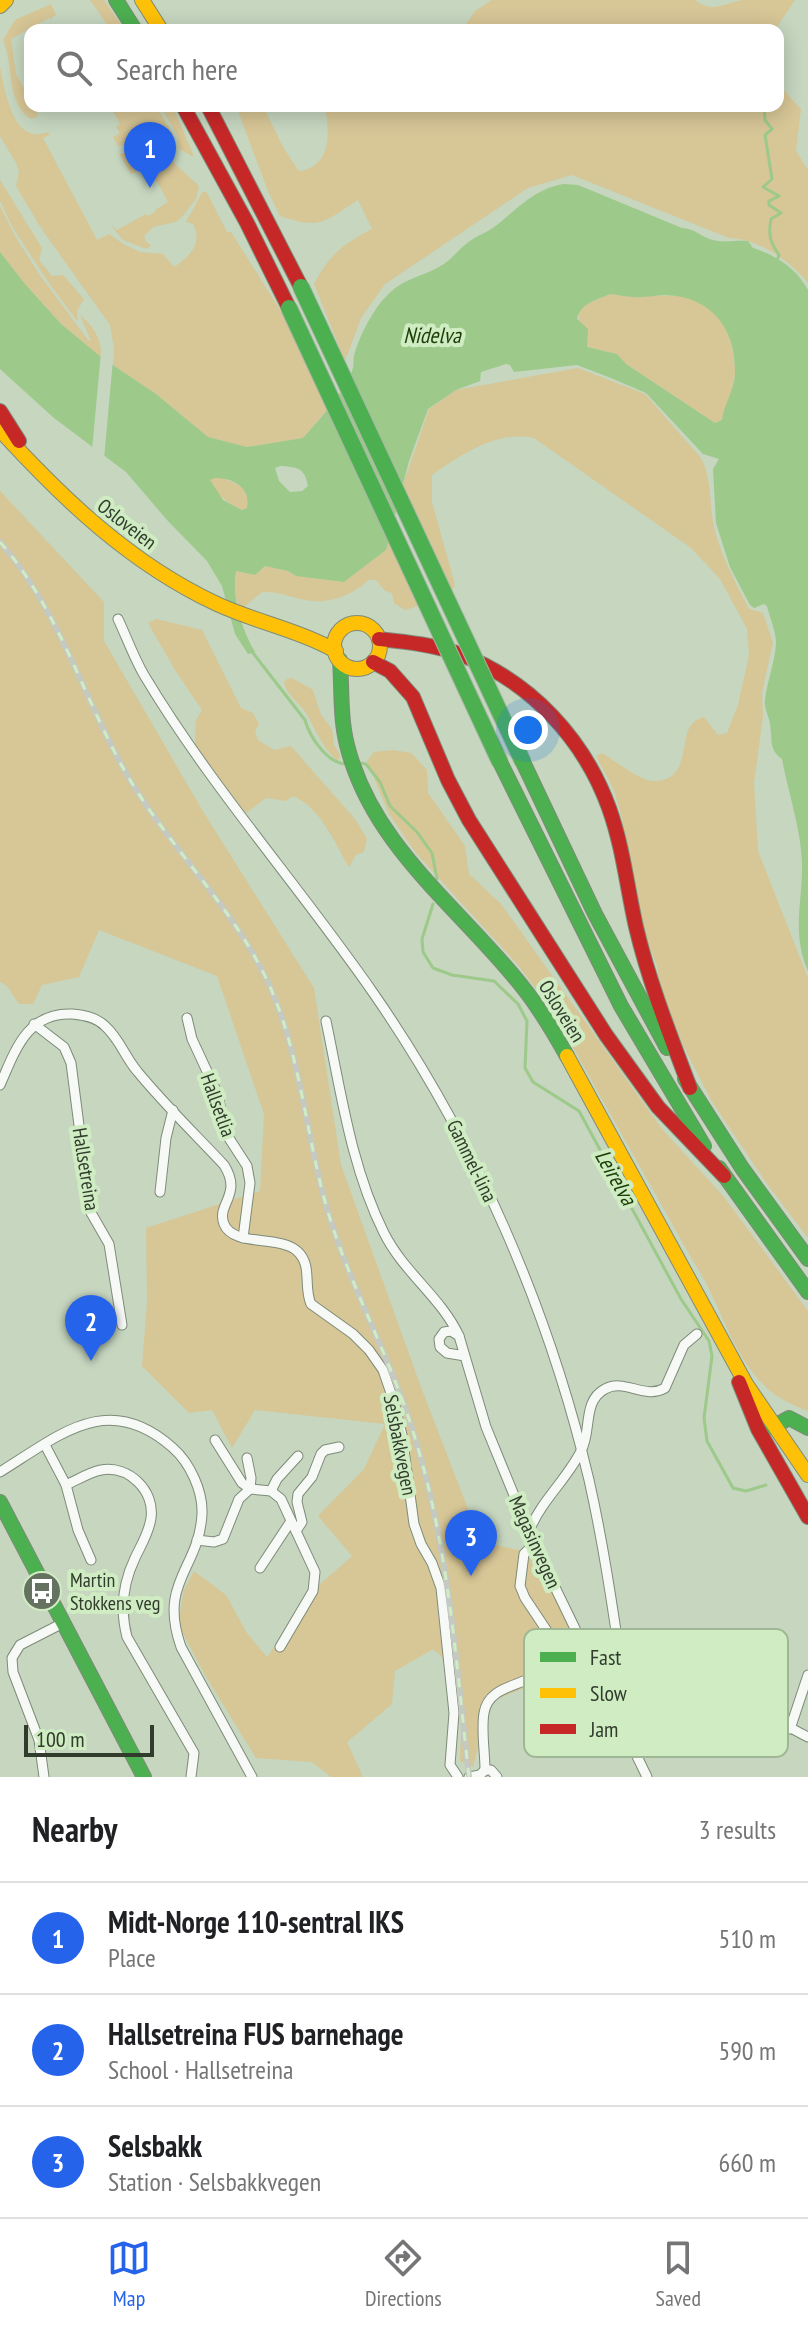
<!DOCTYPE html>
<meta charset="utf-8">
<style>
body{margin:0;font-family:"PT Sans Narrow",sans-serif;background:#f6f6f6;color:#202124}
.scale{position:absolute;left:24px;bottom:20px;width:130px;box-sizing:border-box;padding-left:8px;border:4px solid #313c2c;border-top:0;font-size:22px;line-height:28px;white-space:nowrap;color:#313c2c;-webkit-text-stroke:6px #cfecc3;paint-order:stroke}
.you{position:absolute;left:528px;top:730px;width:28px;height:28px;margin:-20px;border:6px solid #fff;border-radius:50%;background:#1a73e8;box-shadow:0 0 0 12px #1a73e833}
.badge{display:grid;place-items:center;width:52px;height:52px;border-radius:50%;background:#2563eb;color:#fff;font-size:26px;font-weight:700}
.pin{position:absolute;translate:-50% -66px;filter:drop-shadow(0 2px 4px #0008)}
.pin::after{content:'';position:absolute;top:42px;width:28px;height:24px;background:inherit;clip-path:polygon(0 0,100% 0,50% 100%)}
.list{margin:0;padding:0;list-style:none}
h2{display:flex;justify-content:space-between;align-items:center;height:104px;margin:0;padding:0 32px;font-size:34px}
h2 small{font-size:26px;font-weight:400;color:#757577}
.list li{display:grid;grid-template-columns:52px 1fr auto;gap:24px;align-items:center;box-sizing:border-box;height:112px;padding:0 32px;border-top:2px solid #e0e0e0}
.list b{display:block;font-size:30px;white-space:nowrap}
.list p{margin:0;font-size:26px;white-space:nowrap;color:#757577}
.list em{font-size:26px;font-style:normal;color:#757577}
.icon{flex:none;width:44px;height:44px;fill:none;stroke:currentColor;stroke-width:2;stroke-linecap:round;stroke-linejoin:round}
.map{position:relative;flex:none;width:808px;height:1777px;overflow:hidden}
.search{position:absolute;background:#fff;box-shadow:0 4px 20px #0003;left:24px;right:24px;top:24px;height:88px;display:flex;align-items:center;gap:20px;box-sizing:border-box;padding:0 28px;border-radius:16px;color:#757577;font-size:30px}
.sheet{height:440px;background:#fff}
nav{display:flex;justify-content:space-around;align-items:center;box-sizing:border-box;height:112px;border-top:2px solid #e0e0e0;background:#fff;font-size:22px;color:#757577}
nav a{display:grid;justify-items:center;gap:4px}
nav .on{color:#2563eb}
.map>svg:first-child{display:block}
.green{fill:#d7c696}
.water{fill:#9dc98a;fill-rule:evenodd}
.pier{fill:#c6d6bf}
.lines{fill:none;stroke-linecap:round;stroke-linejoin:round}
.stream{stroke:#9dc98a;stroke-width:3}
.street-casing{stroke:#7e8b79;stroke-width:11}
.fast-casing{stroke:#7e8b79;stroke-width:16}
.slow-casing{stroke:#7e8b79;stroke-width:16}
.jam-casing{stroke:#7e8b79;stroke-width:16}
.street{stroke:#f6f9f5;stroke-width:9}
.fast{stroke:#4caf50;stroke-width:14}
.slow{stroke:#ffc107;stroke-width:14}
.jam{stroke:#c62828;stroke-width:14}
.rail-casing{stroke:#c4c9c2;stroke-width:6}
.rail{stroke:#cfecc3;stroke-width:3;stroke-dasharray:9;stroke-linecap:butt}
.fast-bridge-casing{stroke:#abb4a8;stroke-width:18;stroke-linecap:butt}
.fast-bridge{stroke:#4caf50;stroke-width:16}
.labels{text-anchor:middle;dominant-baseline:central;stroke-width:8;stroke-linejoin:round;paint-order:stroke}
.street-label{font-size:20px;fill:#313c2c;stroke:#cfecc3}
.poi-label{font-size:20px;fill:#313c2c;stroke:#cfecc3;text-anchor:start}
.water-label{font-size:22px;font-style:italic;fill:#1b3f06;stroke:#cfecc3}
.key{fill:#cfecc3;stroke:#a0b796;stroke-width:2}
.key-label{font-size:22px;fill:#313c2c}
</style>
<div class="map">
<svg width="808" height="1777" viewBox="0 0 808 1777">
<rect width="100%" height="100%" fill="#c6d6bf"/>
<!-- green -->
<g class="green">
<polygon points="90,0 104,0 125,30 111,30"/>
<path d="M 492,0 L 695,0 C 712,14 724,3 743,0 C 759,0 778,0 795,0 L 775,30 L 462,30 L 475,11 Z"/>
<path d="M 51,4 L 56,15 L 51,18 L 53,21 L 49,18 L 11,39 L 16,74 L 30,99 L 30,106 L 38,113 L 36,118 L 31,119 C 6,105 14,64 3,40 L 15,20 Z"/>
<path d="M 0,67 C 5,89 12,146 48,132 L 49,135 L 43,138 L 97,240 L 109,234 L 125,245 L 140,252 L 163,254 L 174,267 C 190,256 203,244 193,224 L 186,222 L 203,191 L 207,193 L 227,232 L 231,232 L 284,316 L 327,410 L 303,438 L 247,447 L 208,437 L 156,394 L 113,365 L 114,349 L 110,325 L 41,228 L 16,186 L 19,172 L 17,165 L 0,136 Z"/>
<path d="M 778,84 L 801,109 L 796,151 L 808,170 L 808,283 C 791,261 757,238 729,238 L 572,175 L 528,188 L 385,284 L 361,318 L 345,361 L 314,284 C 330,254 343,244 372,229 L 358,200 C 323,222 322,230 280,216 L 268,191 L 236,106 L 263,106 L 283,147 L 298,170 L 302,171 C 333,163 329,131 325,106 L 778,106 Z"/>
<polygon points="110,106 156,106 173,134 173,146 150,141 118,146 113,137 120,133 116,127 120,124"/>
<polygon points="160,106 173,106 194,157 179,149 177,135"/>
<polygon points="145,149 172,154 174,163 199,186 196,199 182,217 176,222 153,227 144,236 146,242 151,245 147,249 123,240 111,225 117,230 146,214 148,216 155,212 155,210 168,202 148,165 131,174 119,154"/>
<polygon points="0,180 42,248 39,260 52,276 63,275 84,299 77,311 78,322 49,283 13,228 0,201"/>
<path d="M 0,206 L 15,236 L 39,274 L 88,340 L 91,341 L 80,315 C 93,326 102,339 101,357 L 61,324 L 25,284 L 0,252 Z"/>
<path d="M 610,294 C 620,295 631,298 641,297 C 656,296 669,294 685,297 C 721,305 735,340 735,372 C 735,387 726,406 722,420 L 715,423 L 626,364 L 617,354 L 587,347 C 577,308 568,312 610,294 Z"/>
<path d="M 578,368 L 645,394 L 701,458 C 712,479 709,504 714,527 C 721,556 735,582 749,609 L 763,613 L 773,643 L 762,692 L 763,716 L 754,783 L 758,851 L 808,978 L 808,1238 L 765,1181 L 711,1100 L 683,1045 L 660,988 L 657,966 L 637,914 L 622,818 L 614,790 L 596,756 L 602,753 C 614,760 640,781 653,781 C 693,781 678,736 693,723 C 695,720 701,718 704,717 L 718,735 L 727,733 L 738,705 L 749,655 L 747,629 L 720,579 L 691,548 L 534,438 C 498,430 460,455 432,475 L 432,502 L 455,585 L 452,590 L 403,485 L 429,409 L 456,390 Z"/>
<path d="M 221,477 L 243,487 L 248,501 L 247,508 L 242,510 C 227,502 216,496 210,479 Z"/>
<path d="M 0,491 L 104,602 L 104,641 L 204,813 L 314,988 L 341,1165 L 422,1390 L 470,1514 L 491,1544 L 532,1553 L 590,1662 L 489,1702 L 473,1767 L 460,1761 C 461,1721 468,1676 433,1649 L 395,1671 L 392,1704 L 347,1742 L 363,1777 L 331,1777 L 312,1762 L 256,1758 L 205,1675 L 178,1624 L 184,1590 L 194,1571 L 226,1595 L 247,1633 L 267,1657 L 318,1586 L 352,1556 L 318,1516 L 364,1469 L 385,1424 L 255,1410 L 232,1448 L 212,1410 L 189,1413 L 142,1366 L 147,1303 L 146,1228 L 260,1191 L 264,1114 L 217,976 L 99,930 L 79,977 L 42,985 L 33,1004 L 19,1004 L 7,986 L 0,982 Z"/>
<path d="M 388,541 L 418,606 L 405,610 L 394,603 L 392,593 L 385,591 L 376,580 L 368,580 C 356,593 332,603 314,601 C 295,600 282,591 262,592 L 244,607 L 238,605 L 234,588 L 236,571 L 255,575 L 265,566 L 288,571 L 296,576 L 344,582 L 386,550 Z"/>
<path d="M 156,619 L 202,630 L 241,708 L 253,713 L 259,724 L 255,731 L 258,740 L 274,750 L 291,746 L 355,819 L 367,839 L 364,852 L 356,855 L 349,867 C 334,842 321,808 293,796 L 286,801 L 266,798 L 246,813 L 195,746 L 196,720 L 202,710 L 175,670 L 148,623 Z"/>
<path d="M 292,678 L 313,690 L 321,715 L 332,729 L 334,745 L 340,755 L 338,761 C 322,748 316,730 306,713 C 299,702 286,695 284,682 L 287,679 Z"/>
<path d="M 393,750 L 411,753 L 427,770 L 428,793 L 465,846 L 469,874 L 501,904 L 662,1129 L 724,1197 L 808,1311 L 808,1411 C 793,1405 776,1398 765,1386 C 730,1353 720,1300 693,1261 L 553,1012 L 518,965 L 416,853 L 389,814 L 367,761 L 374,752 Z"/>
</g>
<!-- water -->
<path class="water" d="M 564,184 L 578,185 L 682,228 C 693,229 697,233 707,238 C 720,244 735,240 748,241 L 753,248 C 776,255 797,269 808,290 L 808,971 C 791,932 803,902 802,862 C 801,830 788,791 782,759 C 768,749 773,739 770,724 C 769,716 764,709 765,700 C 767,681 775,663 776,643 C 776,632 770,618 767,606 L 764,604 L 754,608 L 750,605 L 730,567 L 716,523 L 713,469 L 719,459 L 703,454 L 646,393 L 611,378 L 577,365 L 514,372 L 510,365 L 506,364 L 481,372 L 480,381 L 456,390 L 428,409 L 409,461 L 386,550 L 344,582 L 296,576 L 288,571 L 265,566 L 255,575 L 236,571 C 231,597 242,630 255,652 L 248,654 L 235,634 L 222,586 L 207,561 L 167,520 L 126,472 L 54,418 L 0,369 L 0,252 L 25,284 L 61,324 L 101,357 L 156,394 L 208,437 L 247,447 L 303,438 C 319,420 346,391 353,368 C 354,364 353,360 354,356 C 358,340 368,320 378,306 C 403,273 421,281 448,261 C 454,256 459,250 466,244 C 475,236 487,233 497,225 C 518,208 536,188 564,184 ZM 610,294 C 620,295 631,298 641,297 C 650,297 658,295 666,295 C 713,297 736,330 735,373 C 735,389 724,404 722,420 L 715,423 L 626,364 L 617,354 L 587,347 L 588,329 L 577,319 C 580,303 597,300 610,294 ZM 280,466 C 296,467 305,467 308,486 L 302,491 L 290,492 L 279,481 L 275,468 ZM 215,478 C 234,478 251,488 247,508 L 242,510 L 223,500 L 210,480 Z"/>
<!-- pier -->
<polygon class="pier" points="101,352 113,360 104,459 92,450"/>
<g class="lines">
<!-- stream -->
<g class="stream">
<path d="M 764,106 L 765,120 L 772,129 L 765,135 L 772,179 L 763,187 L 779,196 L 769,201 L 769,205 L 781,213 L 771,219 C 768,235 770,242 779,255 L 778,258"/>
<path d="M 253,653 L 305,720 C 310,738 329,766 349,764"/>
<polyline points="360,763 366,764 380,782 390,806 417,832 432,853 437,879"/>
<polyline points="433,904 422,939 423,952 433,968 452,975 494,981 518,1004 527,1021 525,1068 533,1082 579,1111 681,1299 709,1341 712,1356 704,1418 707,1441 733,1488 746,1491 766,1485"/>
</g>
<!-- street casing -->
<g class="street-casing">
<g id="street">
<path d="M 118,619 C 127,638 134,658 144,675 C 211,787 300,887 374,994 C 475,1140 548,1307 589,1480 C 606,1555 616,1633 628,1710 L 620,1722"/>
<polyline points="187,1018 192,1039 218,1095 225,1132 247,1166 250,1183 243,1238"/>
<path d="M 326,1021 C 341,1092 351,1167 384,1233 C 404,1273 441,1297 459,1336"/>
<polyline points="34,1024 64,1047 71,1063 90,1211 109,1244 122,1325"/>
<path d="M 0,1085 C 15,1051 27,1012 72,1014 C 84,1015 96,1017 105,1026 C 119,1038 125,1057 137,1071 C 164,1104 195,1134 224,1165 C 243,1195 216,1204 224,1224 C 233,1247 280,1235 297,1251 C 313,1265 303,1287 311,1304 L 353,1334 L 369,1350 L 383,1370 L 394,1402 L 402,1435 L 414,1524 L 421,1544 L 432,1563 L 441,1588 L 454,1713 L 450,1765 L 458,1777"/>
<polyline points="160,1192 166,1138 173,1110"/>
<polyline points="465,1356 447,1353 440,1347 439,1339 444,1332 451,1331 459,1336 486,1427 534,1544 647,1777"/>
<polyline points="215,1440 242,1483 250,1489 251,1478 247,1458"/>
<path d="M 45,1445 L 66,1485 C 77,1480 90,1472 101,1470 C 129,1465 155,1491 151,1518 C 149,1533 141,1545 135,1558 C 123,1583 120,1610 127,1637 L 194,1753 L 191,1777"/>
<path d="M 0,1472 C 60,1435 108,1390 173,1448 C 190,1463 203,1491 202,1514 C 199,1570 158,1581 181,1647 L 252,1777"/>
<polyline points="66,1485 78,1530 91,1560"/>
<polyline points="271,1491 277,1479 298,1456"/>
<path d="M 530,1529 C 542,1500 567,1479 581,1451 C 592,1432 582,1401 605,1389 C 624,1378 645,1400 665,1388 L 684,1345 L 697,1334"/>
<polyline points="296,1531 302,1522 297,1502 298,1494 312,1477 321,1454 325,1450 339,1447"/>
<polyline points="197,1540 214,1542 223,1539 239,1499 250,1489 271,1491 281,1499 315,1572 313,1591 280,1647"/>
<polyline points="260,1568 291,1521"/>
<path d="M 628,1710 C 656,1703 714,1688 741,1700 C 764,1711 785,1726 808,1737"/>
<polyline points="790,1729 808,1675"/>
<path d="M 485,1770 C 485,1752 481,1730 484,1713 C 488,1688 515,1687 532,1677 C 542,1670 547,1662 551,1652 L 547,1631 L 525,1598 L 520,1586 L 524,1554 L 534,1544"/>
<polyline points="485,1770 491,1770 497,1777"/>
<polyline points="44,1777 39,1740 13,1672 12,1658 20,1645 63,1623"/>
<polyline points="469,1777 480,1775 485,1770"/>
</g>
</g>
<!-- fast casing -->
<g class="fast-casing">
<g id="fast">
<polyline points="116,0 135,30"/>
<path d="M 340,660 C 342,688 340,718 347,745 C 372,846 459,907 521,985 C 539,1007 553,1031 567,1056"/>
<polyline points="500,762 621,1006 704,1146"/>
<polyline points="523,762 595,914 667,1048"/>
<polyline points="685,1079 742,1168 808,1259"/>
<polyline points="719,1168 808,1292"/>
<polyline points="773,1427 789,1418 808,1428"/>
<polyline points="0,1502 144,1777"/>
</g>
</g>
<!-- slow casing -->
<g class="slow-casing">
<g id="slow">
<polyline points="142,0 161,30"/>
<polyline points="0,6 6,0"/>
<path d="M 0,430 C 63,499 131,564 217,604 C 256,622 298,630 336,651"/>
<circle cx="357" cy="646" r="23"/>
<polyline points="567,1056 746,1384 808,1475"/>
</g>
</g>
<!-- jam casing -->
<g class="jam-casing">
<g id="jam">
<polyline points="183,106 247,223 289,308"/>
<polyline points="208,106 301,287"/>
<polyline points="0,411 19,441"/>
<path d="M 379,639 C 407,642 436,645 462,655 C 531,682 584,739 609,808 C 623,847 627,887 636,927 C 649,982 670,1035 690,1088"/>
<polyline points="373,662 390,671 413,697 448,780 469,820 606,1035 658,1107 724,1176"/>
<polyline points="739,1382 758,1429 808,1517"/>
</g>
</g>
<!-- street -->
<use href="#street" class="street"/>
<!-- fast -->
<use href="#fast" class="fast"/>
<!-- slow -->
<use href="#slow" class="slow"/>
<!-- jam -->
<use href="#jam" class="jam"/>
<!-- rail casing -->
<g class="rail-casing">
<path id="rail" d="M 0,542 C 57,607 81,691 122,766 C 163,841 228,900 266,978 C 301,1051 305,1134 328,1212 C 351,1289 392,1360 415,1438 C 449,1549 456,1662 469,1777"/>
</g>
<!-- rail -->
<use href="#rail" class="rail"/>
<!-- fast-bridge casing -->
<g class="fast-bridge-casing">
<g id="fast-bridge">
<polyline points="301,287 523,762"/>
<polyline points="289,308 500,762"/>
</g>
</g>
<!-- fast-bridge -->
<use href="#fast-bridge" class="fast-bridge"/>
</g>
<!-- icons -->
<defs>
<g id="bus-disc" transform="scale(2)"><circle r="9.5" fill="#65725f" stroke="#cfecc3"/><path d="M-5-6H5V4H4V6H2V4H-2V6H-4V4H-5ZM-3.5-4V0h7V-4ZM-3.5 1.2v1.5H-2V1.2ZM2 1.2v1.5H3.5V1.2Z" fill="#fff"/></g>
</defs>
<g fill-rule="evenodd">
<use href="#bus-disc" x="42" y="1591"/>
</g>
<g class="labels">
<!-- street labels -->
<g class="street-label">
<text transform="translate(127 524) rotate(38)">Osloveien</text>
<text transform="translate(562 1011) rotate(58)">Osloveien</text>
<text transform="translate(218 1105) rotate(70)">Hallsetlia</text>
<text transform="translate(472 1161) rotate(64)">Gammel-lina</text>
<text transform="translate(86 1169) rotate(81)">Hallsetreina</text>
<text transform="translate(400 1445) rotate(79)">Selsbakkvegen</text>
<text transform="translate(535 1542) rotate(66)">Magasinvegen</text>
</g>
<!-- poi labels -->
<g class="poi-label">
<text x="70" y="1580">Martin<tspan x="70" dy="23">Stokkens veg</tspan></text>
</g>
<!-- water labels -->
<g class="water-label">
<text x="432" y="335">Nidelva</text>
<text transform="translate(616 1177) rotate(60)">Leirelva</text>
</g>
</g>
<!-- legend -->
<rect x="524" y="1629" width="264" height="128" rx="12" class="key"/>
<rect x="540" y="1652" width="36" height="10" fill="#4caf50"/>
<rect x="540" y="1688" width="36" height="10" fill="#ffc107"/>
<rect x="540" y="1724" width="36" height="10" fill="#c62828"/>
<g class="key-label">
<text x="590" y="1665">Fast</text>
<text x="590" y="1701">Slow</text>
<text x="590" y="1737">Jam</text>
</g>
</svg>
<div class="scale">100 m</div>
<div class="you"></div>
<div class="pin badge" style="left:150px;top:188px">1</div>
<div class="pin badge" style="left:91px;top:1361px">2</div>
<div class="pin badge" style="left:471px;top:1576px">3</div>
<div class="search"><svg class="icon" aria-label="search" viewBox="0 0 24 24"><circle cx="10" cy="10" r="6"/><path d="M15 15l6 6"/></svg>Search here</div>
</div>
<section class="sheet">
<h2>Nearby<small>3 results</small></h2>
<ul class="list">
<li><span class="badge">1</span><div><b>Midt-Norge 110-sentral IKS</b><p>Place</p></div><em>510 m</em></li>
<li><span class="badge">2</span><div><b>Hallsetreina FUS barnehage</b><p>School · Hallsetreina</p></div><em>590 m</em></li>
<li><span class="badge">3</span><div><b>Selsbakk</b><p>Station · Selsbakkvegen</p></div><em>660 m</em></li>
</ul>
</section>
<nav>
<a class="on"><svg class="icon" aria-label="map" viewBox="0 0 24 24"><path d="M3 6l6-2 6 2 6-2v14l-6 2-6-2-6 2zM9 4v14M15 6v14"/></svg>Map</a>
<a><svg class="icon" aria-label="directions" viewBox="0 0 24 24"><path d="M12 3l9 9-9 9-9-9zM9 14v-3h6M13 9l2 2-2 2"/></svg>Directions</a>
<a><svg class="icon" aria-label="saved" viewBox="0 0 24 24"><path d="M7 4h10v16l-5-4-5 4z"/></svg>Saved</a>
</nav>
